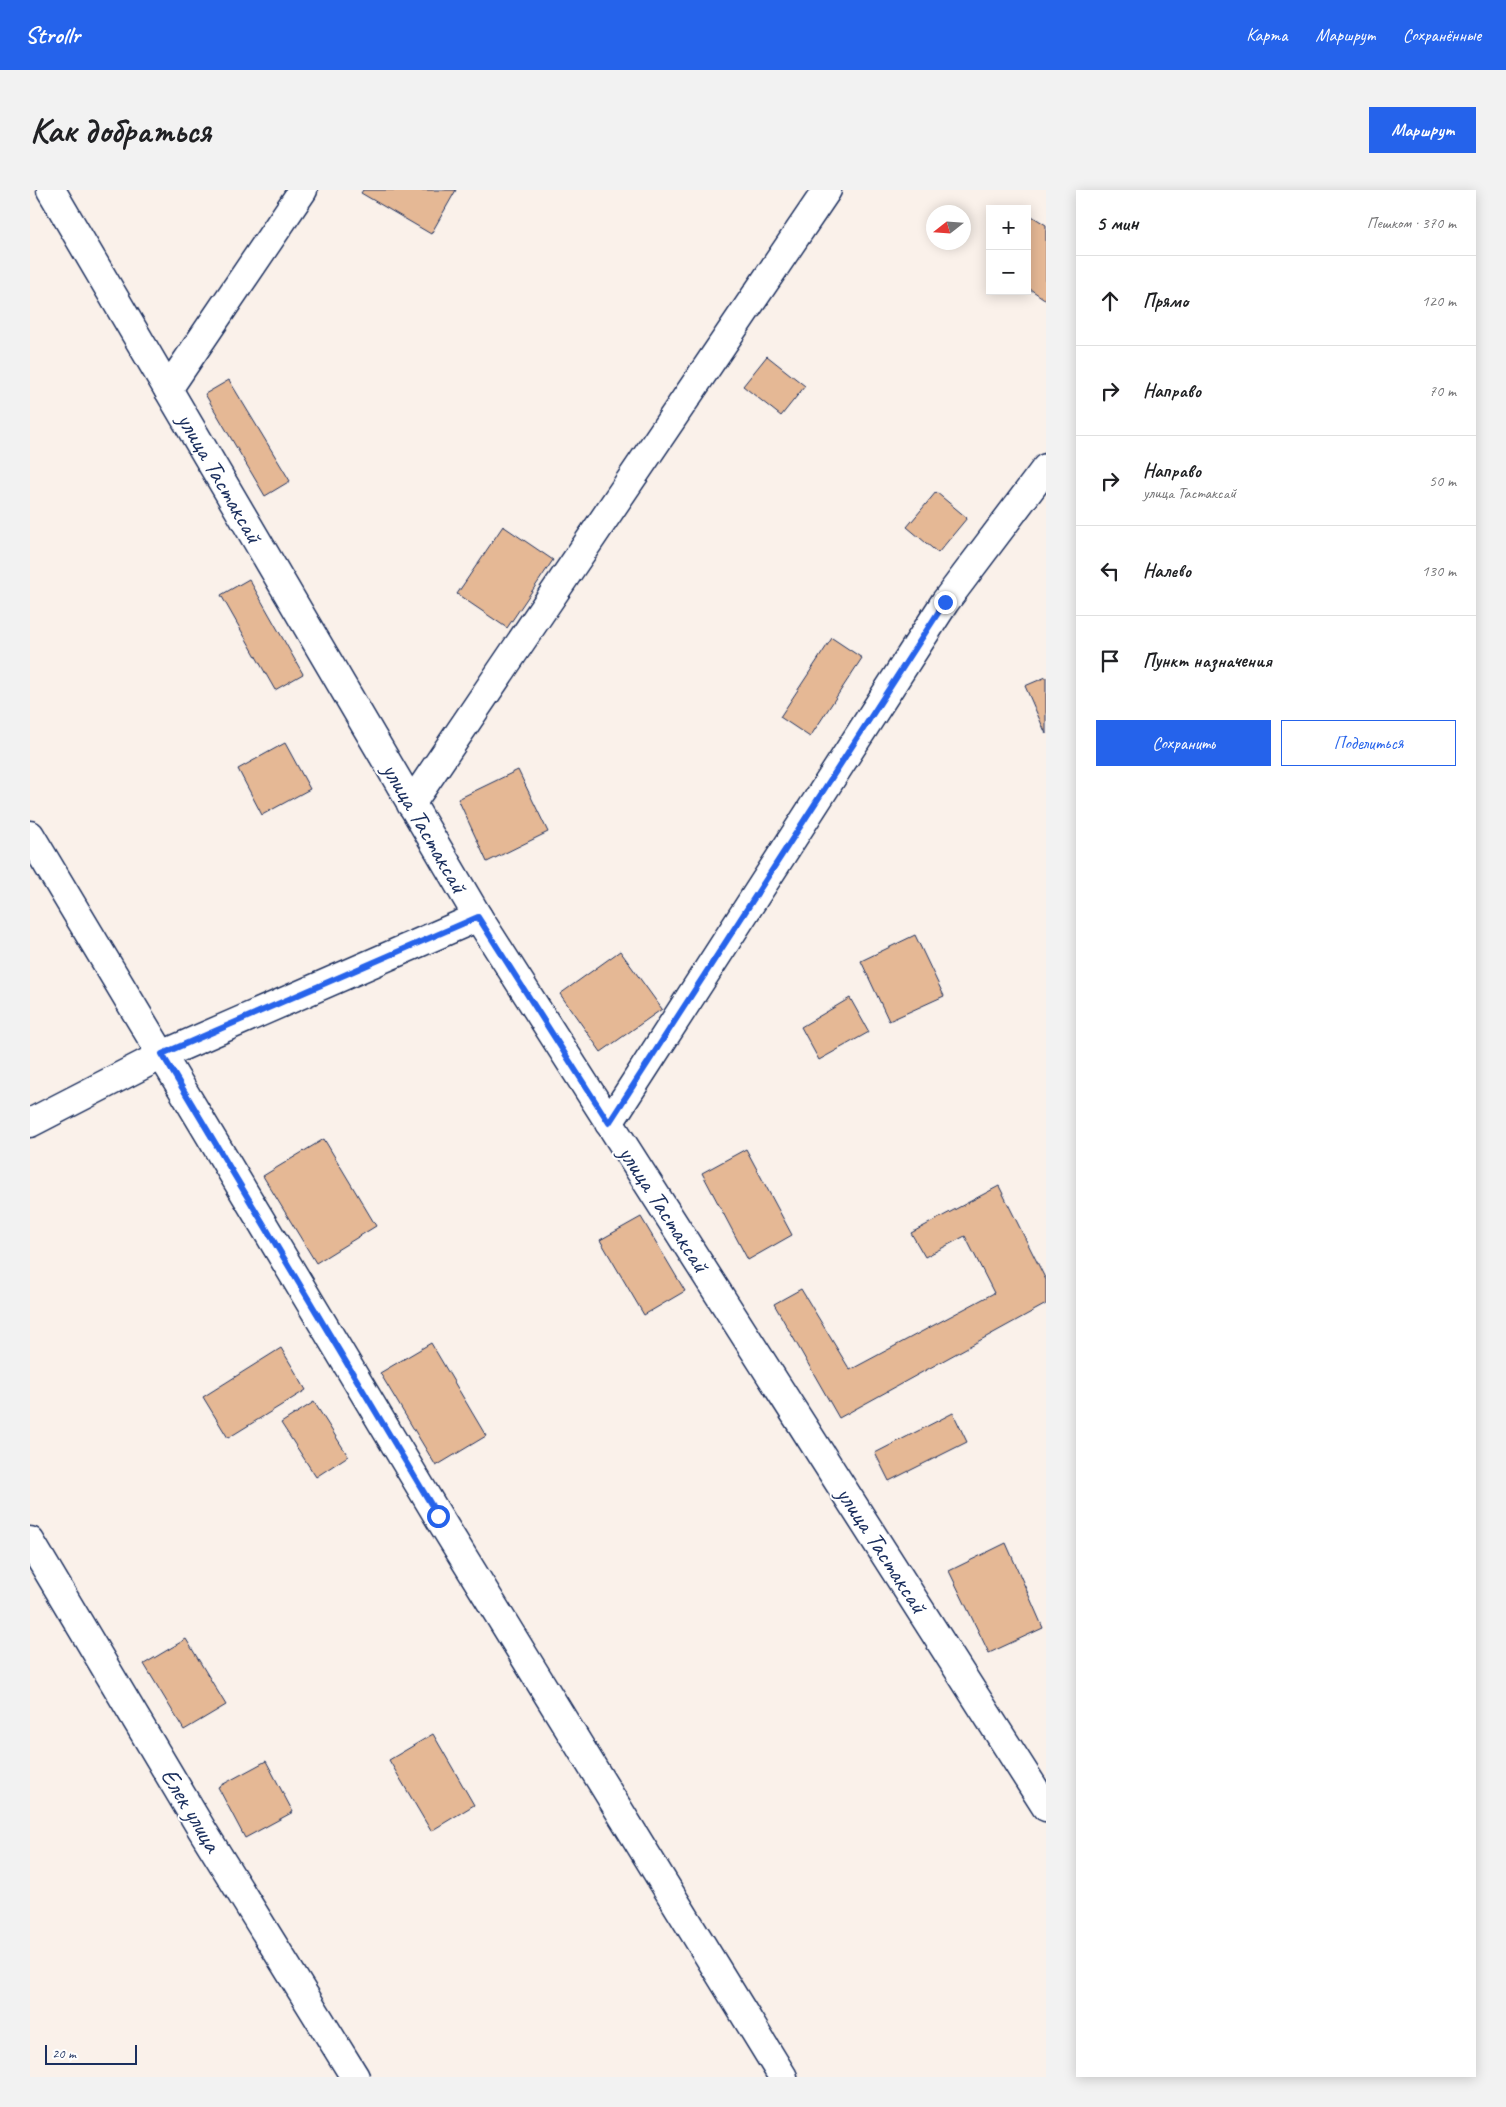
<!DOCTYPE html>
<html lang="ru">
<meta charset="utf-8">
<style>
body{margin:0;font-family:Caveat,sans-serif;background:#f2f2f2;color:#202124}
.controls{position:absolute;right:15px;top:15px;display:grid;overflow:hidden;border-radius:0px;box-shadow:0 2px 12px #0003}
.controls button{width:45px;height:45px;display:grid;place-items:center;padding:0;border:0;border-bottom:1px solid #e0e0e0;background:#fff;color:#202124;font:25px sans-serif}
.compass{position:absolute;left:896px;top:15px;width:45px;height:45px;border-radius:50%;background:#fff;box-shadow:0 2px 12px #0003;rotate:253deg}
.scale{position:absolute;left:15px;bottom:12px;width:92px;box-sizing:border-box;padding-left:5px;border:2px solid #1b2f5e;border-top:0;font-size:14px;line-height:18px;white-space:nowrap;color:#1b2f5e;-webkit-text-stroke:4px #fff;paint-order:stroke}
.stop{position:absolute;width:15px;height:15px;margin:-11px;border:4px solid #2563eb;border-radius:50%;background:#fff}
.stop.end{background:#2563eb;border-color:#fff;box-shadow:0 1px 5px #0008}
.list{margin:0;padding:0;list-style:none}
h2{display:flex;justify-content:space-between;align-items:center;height:65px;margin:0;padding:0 20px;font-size:21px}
h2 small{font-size:16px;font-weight:400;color:#757577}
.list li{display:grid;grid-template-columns:32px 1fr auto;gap:15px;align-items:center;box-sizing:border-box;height:90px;padding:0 20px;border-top:1px solid #e0e0e0}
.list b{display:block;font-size:19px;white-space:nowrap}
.list p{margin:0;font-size:16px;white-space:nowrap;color:#757577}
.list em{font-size:16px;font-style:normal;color:#757577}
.actions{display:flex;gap:10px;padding:15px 20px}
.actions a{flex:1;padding:11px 0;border:1px solid #2563eb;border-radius:0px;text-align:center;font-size:18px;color:#2563eb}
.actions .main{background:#2563eb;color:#fff}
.icon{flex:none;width:28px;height:28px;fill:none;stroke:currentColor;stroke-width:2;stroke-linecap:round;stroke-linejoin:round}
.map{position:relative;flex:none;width:1016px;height:1887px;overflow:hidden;border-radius:0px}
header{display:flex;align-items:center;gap:30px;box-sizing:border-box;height:70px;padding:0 25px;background:#2563eb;color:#fff}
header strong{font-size:24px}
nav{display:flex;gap:28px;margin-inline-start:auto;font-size:18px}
.intro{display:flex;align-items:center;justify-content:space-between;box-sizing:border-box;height:120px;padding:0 30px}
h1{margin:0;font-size:35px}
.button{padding:12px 22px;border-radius:0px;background:#2563eb;color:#fff;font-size:18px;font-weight:700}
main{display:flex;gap:30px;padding:0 30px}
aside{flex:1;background:#fff;border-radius:0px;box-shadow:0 2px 12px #0003}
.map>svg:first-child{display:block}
.building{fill:#e5b895;stroke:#1b2f5e}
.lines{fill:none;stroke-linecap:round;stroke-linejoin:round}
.minor-casing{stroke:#1b2f5e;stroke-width:31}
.minor{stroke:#fff;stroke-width:28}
.route{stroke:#2563eb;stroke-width:6}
.labels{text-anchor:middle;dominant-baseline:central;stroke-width:4;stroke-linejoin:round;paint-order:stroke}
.street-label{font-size:25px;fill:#1b2f5e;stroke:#fff}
</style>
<header>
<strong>Strollr</strong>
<nav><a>Карта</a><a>Маршрут</a><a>Сохранённые</a></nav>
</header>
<div class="intro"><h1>Как добраться</h1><a class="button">Маршрут</a></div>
<main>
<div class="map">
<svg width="1016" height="1887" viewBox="0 0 1016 1887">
<rect width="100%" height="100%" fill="#faf1ea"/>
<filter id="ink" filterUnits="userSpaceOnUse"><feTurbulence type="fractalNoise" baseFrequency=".02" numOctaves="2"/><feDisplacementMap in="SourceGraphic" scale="10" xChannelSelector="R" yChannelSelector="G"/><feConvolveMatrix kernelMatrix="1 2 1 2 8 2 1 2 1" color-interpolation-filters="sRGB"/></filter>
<g filter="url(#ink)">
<!-- building -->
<g class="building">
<polygon points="333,0 426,0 401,44 331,3"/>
<polygon points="997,23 1016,35 1016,110 997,97"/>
<polygon points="737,166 775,196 751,226 713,196"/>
<polygon points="199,190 260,291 235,306 175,204"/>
<polygon points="906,302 937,328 908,363 877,337"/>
<polygon points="473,336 523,370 477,438 427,404"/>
<polygon points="219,389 273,484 245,500 191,405"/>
<polygon points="802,448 832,468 780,547 750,527"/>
<polygon points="1016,487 1016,544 995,496"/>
<polygon points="255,553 280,599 232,625 208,579"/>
<polygon points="488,580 518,642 457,672 428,609"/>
<polygon points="885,745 914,806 859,831 831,771"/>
<polygon points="590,761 632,819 571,862 530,804"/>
<polygon points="820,808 839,842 789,870 771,837"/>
<polygon points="294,949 346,1036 286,1073 233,986"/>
<polygon points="716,959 762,1045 718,1070 672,983"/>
<polygon points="969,996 1016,1090 1016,1114 809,1228 744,1114 771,1099 820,1180 964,1103 935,1046 895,1067 881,1043"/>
<polygon points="611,1027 655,1101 614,1125 570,1050"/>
<polygon points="401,1153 456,1246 406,1276 350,1183"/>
<polygon points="251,1158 276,1200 198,1248 173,1207"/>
<polygon points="284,1212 318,1266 286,1287 251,1233"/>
<polygon points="923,1223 937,1252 859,1291 845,1263"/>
<polygon points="976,1353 1013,1438 959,1463 919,1381"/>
<polygon points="156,1449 196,1515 154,1540 114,1474"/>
<polygon points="403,1544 444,1615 401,1641 359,1570"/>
<polygon points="236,1571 263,1622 215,1648 188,1597"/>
</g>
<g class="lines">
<!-- minor casing -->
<g class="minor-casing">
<g id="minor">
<polyline points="21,0 448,727 1016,1617"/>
<polyline points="138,199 273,0"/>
<polyline points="381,614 797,0"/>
<polyline points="0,645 408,1326 753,1887"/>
<polyline points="0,933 132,865 448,727"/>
<polyline points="579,933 915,412 1016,278"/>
<polyline points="0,1351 171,1638 325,1887"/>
</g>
</g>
<!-- minor -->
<use href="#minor" class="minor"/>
</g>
</g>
<g class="lines" filter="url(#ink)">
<!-- route -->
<polyline class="route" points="408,1326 132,864 448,727 579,933 915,412"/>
</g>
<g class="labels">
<!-- street labels -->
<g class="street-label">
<text transform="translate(190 288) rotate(60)">улица Тастаксай</text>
<text transform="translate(395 638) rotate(60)">улица Тастаксай</text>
<text transform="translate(634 1019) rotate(57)">улица Тастаксай</text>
<text transform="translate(852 1360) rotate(57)">улица Тастаксай</text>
<text transform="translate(161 1620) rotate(59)">Елек улица</text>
</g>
</g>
</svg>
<div class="controls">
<button>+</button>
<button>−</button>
</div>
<svg class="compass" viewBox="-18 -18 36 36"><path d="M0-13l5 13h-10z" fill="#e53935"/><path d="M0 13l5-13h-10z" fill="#757577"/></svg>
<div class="scale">20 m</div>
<div class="stop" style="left:408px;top:1326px"></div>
<div class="stop end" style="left:915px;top:412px"></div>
</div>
<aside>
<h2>5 мин<small>Пешком · 370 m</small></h2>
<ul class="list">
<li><svg class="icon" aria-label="ahead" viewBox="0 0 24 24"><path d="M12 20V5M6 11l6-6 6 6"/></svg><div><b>Прямо</b></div><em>120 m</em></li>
<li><svg class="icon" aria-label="right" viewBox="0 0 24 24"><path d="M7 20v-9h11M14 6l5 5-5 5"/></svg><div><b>Направо</b></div><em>70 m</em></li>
<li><svg class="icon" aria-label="right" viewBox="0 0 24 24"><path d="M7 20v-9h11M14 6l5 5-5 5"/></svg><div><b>Направо</b><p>улица Тастаксай</p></div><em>50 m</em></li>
<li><svg class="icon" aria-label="left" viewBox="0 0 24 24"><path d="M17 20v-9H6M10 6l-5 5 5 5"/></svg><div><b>Налево</b></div><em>130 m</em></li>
<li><svg class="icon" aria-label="arrive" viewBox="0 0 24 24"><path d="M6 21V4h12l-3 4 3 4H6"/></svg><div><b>Пункт назначения</b></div></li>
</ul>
<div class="actions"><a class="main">Сохранить</a><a>Поделиться</a></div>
</aside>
</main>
